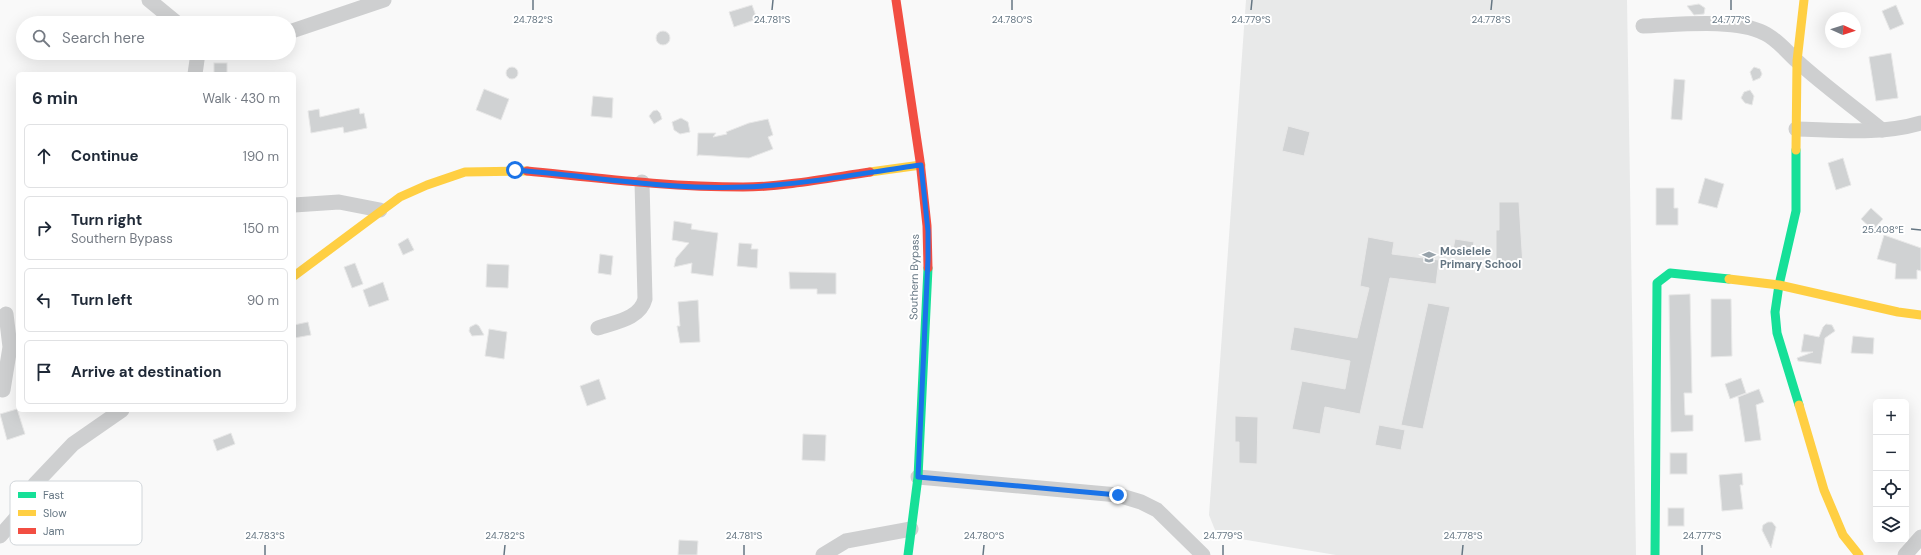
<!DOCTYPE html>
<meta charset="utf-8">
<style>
body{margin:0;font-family:"DM Sans",sans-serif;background:#f2f2f3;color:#1f2937}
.controls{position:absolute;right:12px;bottom:12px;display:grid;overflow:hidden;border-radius:6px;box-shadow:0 4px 16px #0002}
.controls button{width:36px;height:36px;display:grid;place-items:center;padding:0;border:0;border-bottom:1px solid #e0e1e3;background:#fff;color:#1f2937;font:20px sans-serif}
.compass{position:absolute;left:1825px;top:12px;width:36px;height:36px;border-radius:50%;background:#fff;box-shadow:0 4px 16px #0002;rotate:93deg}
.stop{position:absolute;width:12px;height:12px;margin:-9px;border:3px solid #1a73e8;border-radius:50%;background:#fff}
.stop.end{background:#1a73e8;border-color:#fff;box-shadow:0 1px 4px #0008}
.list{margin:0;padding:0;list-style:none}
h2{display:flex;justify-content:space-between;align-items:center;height:52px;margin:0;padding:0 16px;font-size:17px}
h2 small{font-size:13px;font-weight:400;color:#747a83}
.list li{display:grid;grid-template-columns:26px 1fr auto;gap:12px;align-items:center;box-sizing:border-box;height:64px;margin:0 8px 8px;padding:0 8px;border:1px solid #e0e1e3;border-radius:6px}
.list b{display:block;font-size:15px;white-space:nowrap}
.list p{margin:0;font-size:13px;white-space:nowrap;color:#747a83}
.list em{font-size:13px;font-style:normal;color:#747a83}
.icon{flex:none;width:22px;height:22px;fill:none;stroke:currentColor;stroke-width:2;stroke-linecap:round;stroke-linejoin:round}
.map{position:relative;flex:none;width:1921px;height:555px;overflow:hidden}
.search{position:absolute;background:#fff;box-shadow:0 4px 16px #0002;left:16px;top:16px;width:280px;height:44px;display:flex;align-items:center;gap:10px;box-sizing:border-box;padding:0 14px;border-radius:22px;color:#747a83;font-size:15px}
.panel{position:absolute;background:#fff;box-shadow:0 4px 16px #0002;left:16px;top:72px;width:280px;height:340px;border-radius:6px}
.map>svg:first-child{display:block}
.built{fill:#e8e9e9}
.building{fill:#d0d2d3;stroke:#e8e8e8}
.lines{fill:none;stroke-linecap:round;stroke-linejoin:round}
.street{stroke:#cecfd0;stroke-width:15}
.fast{stroke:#16e098;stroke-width:9}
.slow{stroke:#ffcf43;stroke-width:9}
.jam{stroke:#f24e42;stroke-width:9}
.route{stroke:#1a73e8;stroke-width:5}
.ticks{fill:none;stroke:#657683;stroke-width:1.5}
.labels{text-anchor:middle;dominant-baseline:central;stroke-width:4;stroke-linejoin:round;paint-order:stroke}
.poi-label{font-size:11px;font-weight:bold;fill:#657683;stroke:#fff;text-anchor:start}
.street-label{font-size:11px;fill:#657683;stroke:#fff}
.key{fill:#fff;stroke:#d1d6da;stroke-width:1}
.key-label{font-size:11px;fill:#657683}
.ticks-label{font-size:10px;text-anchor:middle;fill:#657683;stroke:#fff;stroke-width:4;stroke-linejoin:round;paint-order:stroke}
</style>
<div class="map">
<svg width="1921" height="555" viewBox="0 0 1921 555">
<rect width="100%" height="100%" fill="#f9f9f9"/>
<!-- built -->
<polygon class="built" points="1246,0 1627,0 1636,555 1336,555 1217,535 1209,515"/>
<!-- building -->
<g class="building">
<polygon points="1699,4 1705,8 1704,14 1694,15 1687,6"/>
<polygon points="752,5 757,19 734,27 729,12"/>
<polygon points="1896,5 1904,24 1890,30 1882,11"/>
<circle cx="663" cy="38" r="7"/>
<polygon points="1891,53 1898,98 1876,101 1869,57"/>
<rect x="214" y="63" width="13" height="11"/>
<polygon points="1754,67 1760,69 1762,74 1760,78 1753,81 1750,72"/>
<circle cx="512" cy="73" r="6"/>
<polygon points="1674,79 1685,80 1682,120 1671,119"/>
<polygon points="484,89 509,99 501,120 476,110"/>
<polygon points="1750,90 1754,96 1752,105 1745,103 1741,98 1744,92"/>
<polygon points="593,96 613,98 612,118 591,116"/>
<polygon points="359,108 360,114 364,113 367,128 344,133 343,127 311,133 308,111 319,109 320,117"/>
<polygon points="657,110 660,113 662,119 654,124 649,116 653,111"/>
<polygon points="681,118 688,122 690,132 680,134 674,130 672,122"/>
<polygon points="768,119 773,135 768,137 773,149 749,158 699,155 697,156 698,133 716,133 713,137 727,134 726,132 749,123"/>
<polygon points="1288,126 1310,132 1304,156 1282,151"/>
<polygon points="1843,158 1851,185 1836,190 1828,163"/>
<polygon points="1705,178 1724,184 1717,208 1698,203"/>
<polygon points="1656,188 1674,188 1674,208 1678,208 1678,225 1656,225"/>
<polygon points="1499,202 1519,202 1523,266 1496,265 1496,230 1499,230"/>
<polygon points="1871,208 1883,219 1873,230 1861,219"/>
<polygon points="674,221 692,224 691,229 718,233 713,276 691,273 692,263 674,267 676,258 689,243 672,240"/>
<polygon points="1884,235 1921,248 1921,271 1917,270 1917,279 1895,279 1896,264 1877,259"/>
<polygon points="1368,237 1394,242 1392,254 1439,260 1436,284 1390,278 1360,414 1325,407 1320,434 1292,429 1302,381 1345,389 1350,361 1290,350 1294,327 1357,338 1369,288 1360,286"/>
<polygon points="408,238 414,250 403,255 398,244"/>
<polygon points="1455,239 1474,242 1471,258 1452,255"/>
<polygon points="739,243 752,244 751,249 758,249 757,268 737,266"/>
<polygon points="600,254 613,256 611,275 598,273"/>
<polygon points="355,263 363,284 352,288 344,267"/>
<polygon points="487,264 509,265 508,288 486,287"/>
<polygon points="789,272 836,273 836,294 817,294 817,289 790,289"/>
<polygon points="383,282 389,300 369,307 363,290"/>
<polygon points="1690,294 1692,393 1684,393 1685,415 1693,415 1693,431 1671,432 1669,295"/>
<polygon points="1711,299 1731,299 1732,356 1711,357"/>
<polygon points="698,300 700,342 680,343 677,326 680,326 678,302"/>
<polygon points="1428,303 1450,307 1423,429 1401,425"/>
<polygon points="308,322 311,335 294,338 294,325"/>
<polygon points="476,324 479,326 484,335 472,336 469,331 470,327"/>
<polygon points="1826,324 1832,325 1835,331 1825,338 1821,364 1798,361 1797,358 1813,352 1801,352 1804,334 1819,337 1823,327"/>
<polygon points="489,329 507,332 504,359 485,356"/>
<polygon points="1853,336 1874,338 1873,354 1851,353"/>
<polygon points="1741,378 1746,393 1730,399 1725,384"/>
<polygon points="599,379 606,399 587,406 580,386"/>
<polygon points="1759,389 1764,402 1756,405 1761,440 1745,442 1738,397"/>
<polygon points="17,409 25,434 7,440 0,414"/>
<polygon points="1235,416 1258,417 1257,464 1239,463 1239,442 1235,442"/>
<polygon points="1379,425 1405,430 1401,450 1375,445"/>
<polygon points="231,433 235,444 217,451 213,440"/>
<polygon points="803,434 826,435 825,461 802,460"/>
<rect x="1670" y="453" width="17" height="21"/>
<polygon points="1742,473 1743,485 1740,485 1743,509 1722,511 1719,475"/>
<rect x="1668" y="508" width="16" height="18"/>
<polygon points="1768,522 1772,522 1776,527 1771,548 1762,530 1763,525"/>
<polygon points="679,540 698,541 697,555 678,555"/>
</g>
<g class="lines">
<!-- street -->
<g class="street">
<polyline points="149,0 177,23"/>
<path d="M 1643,26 C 1676,25 1735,18 1764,33 C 1777,39 1786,51 1797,61 C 1823,85 1854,107 1882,130"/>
<polyline points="289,32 384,0"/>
<polyline points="195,74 198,53"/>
<path d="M 1796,129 C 1837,130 1881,135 1921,123"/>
<polyline points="294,205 339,202 380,210"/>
<path d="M 598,328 C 615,322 640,319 645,299 L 642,182"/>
<polyline points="3,390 10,347 6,314"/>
<polyline points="918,477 1118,495 1141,502 1157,510 1203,555"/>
<polyline points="0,536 16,518 35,484 73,444 122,410"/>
<polyline points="823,555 846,541 911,529"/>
<polyline points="1905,555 1921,537"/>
</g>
<!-- fast -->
<g class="fast">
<polyline points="1796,150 1796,211 1779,285 1775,312 1777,333 1799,405"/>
<polyline points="908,555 918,477 928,268"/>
<polyline points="1655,555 1657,283 1670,273 1729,279"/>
</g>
<!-- slow -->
<g class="slow">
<polyline points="1796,150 1797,61 1804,0"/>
<polyline points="870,172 921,165"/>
<polyline points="294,276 400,197 427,185 465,172 527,171"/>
<polyline points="1729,279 1779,285 1898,312 1921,315"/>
<polyline points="1799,405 1824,490 1843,535 1859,555"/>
</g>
<!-- jam -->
<g class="jam">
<polyline points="896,0 920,161 927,226 928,268"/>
<path d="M 527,171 C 598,178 670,187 743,187 C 783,187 829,178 870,172"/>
</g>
</g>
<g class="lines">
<!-- route -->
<path class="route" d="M 515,170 C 591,176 667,190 743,187 C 802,185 862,173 921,165 L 928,231 L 928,259 L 918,477 L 1118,495"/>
</g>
<!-- ticks -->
<path class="ticks" d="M 533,10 L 533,0M 772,10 L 773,0M 1012,10 L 1012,0M 1251,10 L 1252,0M 1491,10 L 1492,0M 1731,10 L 1731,0M 1911,229 L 1921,230M 265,555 L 265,545M 504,555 L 505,545M 744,555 L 744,545M 983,555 L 984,545M 1223,555 L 1223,545M 1462,555 L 1463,545M 1702,555 L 1702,545"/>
<!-- icons -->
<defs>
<g id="school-bare" transform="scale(1.08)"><path d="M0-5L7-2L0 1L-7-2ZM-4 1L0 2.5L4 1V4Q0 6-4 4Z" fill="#99a4ac" stroke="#fff" stroke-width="2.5" paint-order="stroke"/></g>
</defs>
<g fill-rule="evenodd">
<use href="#school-bare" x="1429" y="257"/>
</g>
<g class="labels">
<!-- poi labels -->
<g class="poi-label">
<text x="1440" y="251">Mosielele<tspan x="1440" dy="13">Primary School</tspan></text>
</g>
<!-- street labels -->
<g class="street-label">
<text transform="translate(914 277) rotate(-89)">Southern Bypass</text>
</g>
</g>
<!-- legend -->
<rect x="10" y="481" width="132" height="64" rx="6" class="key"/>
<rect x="18" y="492" width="18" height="6" fill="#16e098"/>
<rect x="18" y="510" width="18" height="6" fill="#ffcf43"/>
<rect x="18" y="528" width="18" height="6" fill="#f24e42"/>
<g class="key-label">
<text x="43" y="499">Fast</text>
<text x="43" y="517">Slow</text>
<text x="43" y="535">Jam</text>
</g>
<g class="ticks-label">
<text x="533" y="23">24.782°S</text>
<text x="772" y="23">24.781°S</text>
<text x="1012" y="23">24.780°S</text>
<text x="1251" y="23">24.779°S</text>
<text x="1491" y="23">24.778°S</text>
<text x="1731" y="23">24.777°S</text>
<text x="1883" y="233">25.408°E</text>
<text x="265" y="539">24.783°S</text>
<text x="505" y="539">24.782°S</text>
<text x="744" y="539">24.781°S</text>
<text x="984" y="539">24.780°S</text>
<text x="1223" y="539">24.779°S</text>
<text x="1463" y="539">24.778°S</text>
<text x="1702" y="539">24.777°S</text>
</g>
</svg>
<div class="controls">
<button>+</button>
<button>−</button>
<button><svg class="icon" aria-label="locate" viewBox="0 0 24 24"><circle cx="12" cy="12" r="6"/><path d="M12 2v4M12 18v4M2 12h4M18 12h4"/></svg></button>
<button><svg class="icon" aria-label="layers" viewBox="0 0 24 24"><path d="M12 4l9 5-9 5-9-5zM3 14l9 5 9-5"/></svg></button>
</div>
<svg class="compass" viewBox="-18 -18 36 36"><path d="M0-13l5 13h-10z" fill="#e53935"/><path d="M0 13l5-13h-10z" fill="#747a83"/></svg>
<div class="stop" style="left:515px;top:170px"></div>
<div class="stop end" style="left:1118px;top:495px"></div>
<div class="search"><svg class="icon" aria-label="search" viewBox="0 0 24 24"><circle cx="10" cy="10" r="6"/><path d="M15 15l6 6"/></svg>Search here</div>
<section class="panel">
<h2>6 min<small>Walk · 430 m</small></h2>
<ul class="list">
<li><svg class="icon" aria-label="ahead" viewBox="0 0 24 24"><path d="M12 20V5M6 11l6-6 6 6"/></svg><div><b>Continue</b></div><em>190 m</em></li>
<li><svg class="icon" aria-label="right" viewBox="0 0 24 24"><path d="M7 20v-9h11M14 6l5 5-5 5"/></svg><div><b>Turn right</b><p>Southern Bypass</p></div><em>150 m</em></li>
<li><svg class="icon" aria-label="left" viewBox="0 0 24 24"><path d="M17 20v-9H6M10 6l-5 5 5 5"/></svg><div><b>Turn left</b></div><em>90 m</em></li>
<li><svg class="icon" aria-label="arrive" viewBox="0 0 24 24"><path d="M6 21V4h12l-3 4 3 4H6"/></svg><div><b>Arrive at destination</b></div></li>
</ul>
</section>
</div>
